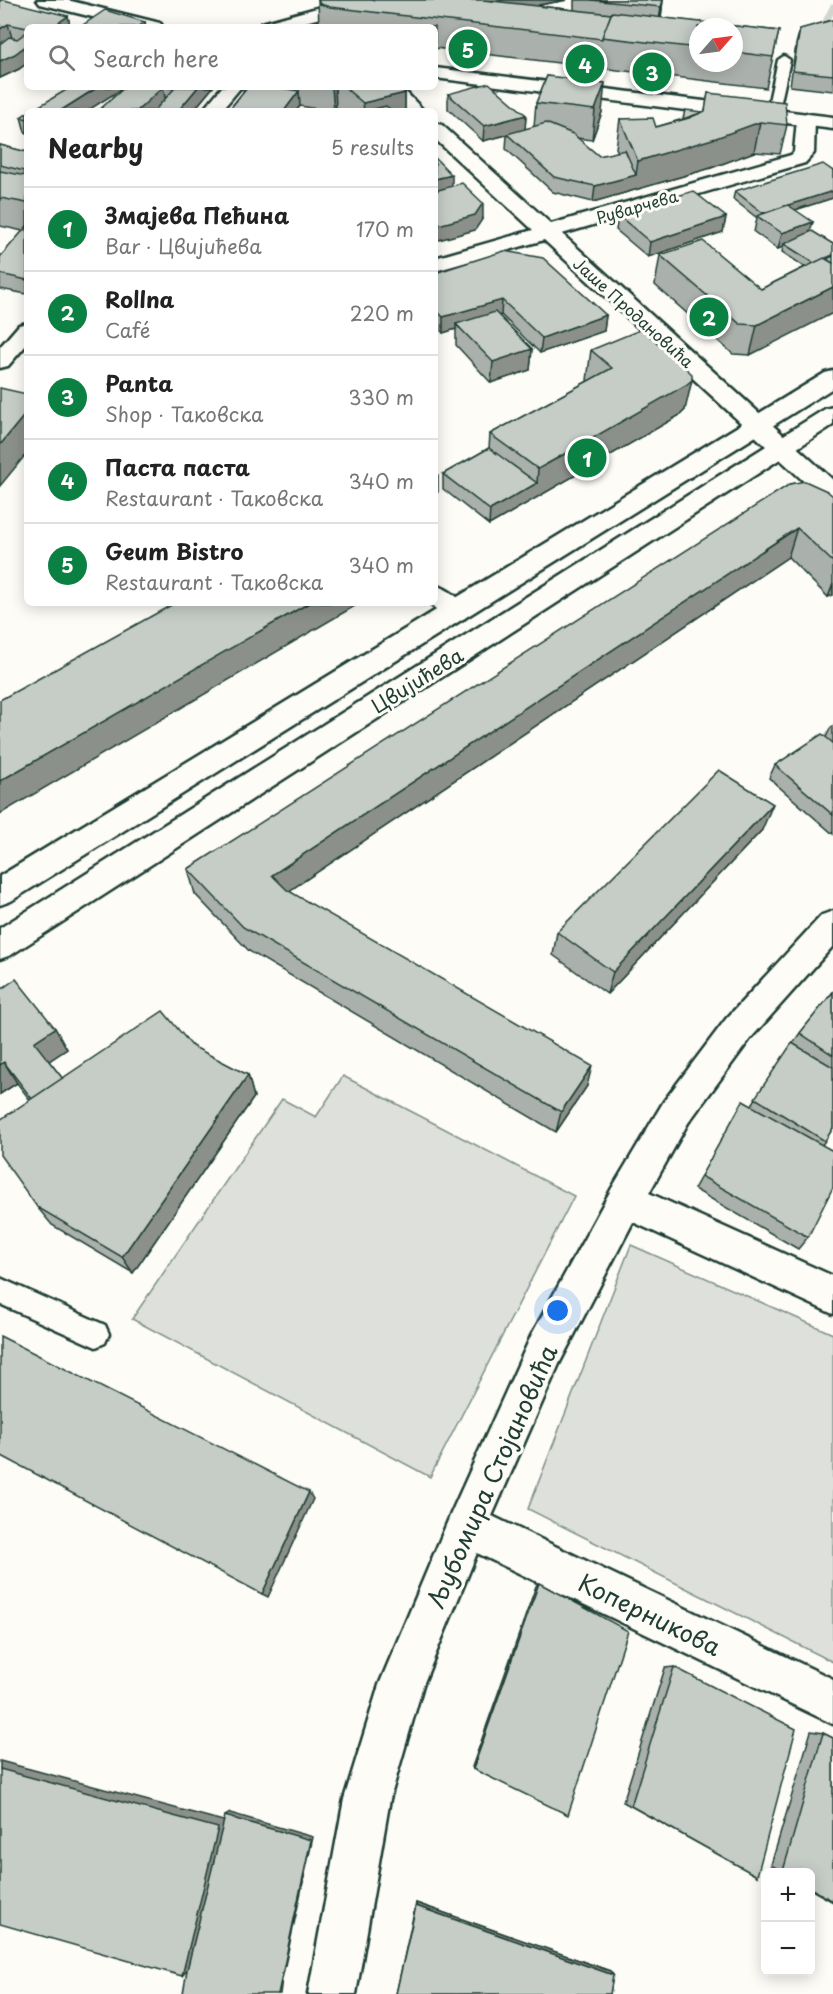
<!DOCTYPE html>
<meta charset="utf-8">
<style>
body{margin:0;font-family:"Playpen Sans",sans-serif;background:#f2f2f2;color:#222}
.controls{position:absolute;right:18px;bottom:18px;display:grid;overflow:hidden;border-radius:9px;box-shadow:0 3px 15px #0003}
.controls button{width:54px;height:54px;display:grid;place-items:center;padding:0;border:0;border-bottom:2px solid #e0e0e0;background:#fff;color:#222;font:30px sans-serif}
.compass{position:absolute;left:689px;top:18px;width:54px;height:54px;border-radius:50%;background:#fff;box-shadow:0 3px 15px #0003;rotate:62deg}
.you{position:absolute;left:558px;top:1311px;width:21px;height:21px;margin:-15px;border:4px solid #fff;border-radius:50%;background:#1a73e8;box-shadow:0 0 0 9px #1a73e833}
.badge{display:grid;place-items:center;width:39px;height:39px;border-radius:50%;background:#0b8043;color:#fff;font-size:20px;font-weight:700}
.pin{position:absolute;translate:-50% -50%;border:3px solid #fff;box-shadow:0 2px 6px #0006}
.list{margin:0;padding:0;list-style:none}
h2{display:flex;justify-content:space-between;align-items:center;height:78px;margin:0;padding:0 24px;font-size:26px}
h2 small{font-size:20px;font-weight:400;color:#767676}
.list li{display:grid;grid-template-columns:39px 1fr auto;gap:18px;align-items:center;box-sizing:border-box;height:84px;padding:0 24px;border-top:2px solid #e0e0e0}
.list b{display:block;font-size:22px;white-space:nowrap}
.list p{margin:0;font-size:20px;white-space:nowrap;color:#767676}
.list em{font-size:20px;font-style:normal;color:#767676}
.icon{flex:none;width:33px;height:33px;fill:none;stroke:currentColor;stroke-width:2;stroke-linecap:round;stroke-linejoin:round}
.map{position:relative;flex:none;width:833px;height:1994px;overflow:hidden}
.search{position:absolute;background:#fff;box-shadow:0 3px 15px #0003;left:24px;top:24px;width:414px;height:66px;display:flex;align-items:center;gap:15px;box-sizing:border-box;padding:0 21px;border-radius:9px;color:#767676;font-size:22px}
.panel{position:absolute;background:#fff;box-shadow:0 3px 15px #0003;left:24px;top:108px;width:414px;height:498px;border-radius:9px}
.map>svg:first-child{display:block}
.green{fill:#dde0db;stroke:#7e8e88;stroke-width:1.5}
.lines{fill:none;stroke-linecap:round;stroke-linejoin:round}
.street-tunnel{stroke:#d1d6d0;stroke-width:20;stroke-dasharray:20 10;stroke-linecap:butt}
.lane-casing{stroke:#1f3d34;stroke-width:5}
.street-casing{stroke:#1f3d34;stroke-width:5}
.secondary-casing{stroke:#1f3d34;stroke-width:5}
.primary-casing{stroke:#1f3d34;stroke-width:5}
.lane{fill:#fdfcf7;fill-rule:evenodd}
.street{fill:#fdfcf7;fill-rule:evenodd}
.secondary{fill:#fdfcf7;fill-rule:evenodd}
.primary{fill:#fdfcf7;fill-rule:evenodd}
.wall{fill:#aab0ab;stroke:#1f3d34;stroke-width:1.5;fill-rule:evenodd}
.shaded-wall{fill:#8b908b;stroke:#1f3d34;stroke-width:1.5}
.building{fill:#c6cdc7;stroke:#1f3d34;stroke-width:1.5}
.labels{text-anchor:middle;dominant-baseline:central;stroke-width:6;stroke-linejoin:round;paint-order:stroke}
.far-street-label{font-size:16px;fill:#1f3d34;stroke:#fdfcf7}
.street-label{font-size:20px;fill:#1f3d34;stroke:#fdfcf7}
.near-street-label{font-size:24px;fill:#1f3d34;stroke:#fdfcf7}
</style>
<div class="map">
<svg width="833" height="1994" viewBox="0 0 833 1994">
<rect width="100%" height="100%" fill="#fdfcf7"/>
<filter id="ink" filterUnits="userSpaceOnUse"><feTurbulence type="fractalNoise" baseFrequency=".0167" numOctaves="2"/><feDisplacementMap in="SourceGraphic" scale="12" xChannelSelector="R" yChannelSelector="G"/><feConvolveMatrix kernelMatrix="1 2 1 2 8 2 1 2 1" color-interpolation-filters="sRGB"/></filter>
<g filter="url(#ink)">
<!-- green -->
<g class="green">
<polygon points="343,1076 574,1196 430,1477 132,1319 282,1099 316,1117"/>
<polygon points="631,1245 833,1334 833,1662 528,1509"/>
</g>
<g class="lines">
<!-- street-tunnel -->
<polyline class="street-tunnel" points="827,12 833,15"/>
<!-- lane casing -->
<g class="lane-casing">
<g id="lane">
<polygon points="784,56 790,60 778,115 772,119 766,115 778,60"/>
<polygon points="0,1278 105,1325 109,1334 105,1343 96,1347 0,1304"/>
</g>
</g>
<!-- street casing -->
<g class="street-casing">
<g id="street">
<polygon points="346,0 374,0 371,4 287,27 259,27 262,23"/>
<polygon points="222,87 241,87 221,111 202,111"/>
<polygon points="381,87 401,87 424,111 404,111"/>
<polygon points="806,113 815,119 814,153 805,163 562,234 833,480 833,502 824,500 544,240 435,271 435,258 533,230 435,139 435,123 442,125 551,224 791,155 794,152 797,119"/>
<polygon points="27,323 27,344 8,366 0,368 0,347 19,325"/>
<path d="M 435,585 C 448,589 462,599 469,611 L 465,618 C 449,623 441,613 429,603 L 435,603 Z"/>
<polygon points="833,911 833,946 750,1039 688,1123 649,1193 833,1276 833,1314 633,1222 559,1364 492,1516 833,1679 833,1724 477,1553 423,1685 390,1799 356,1994 308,1994 344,1799 379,1685 452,1511 531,1336 612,1188 664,1101 726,1019 822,915"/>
</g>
</g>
<!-- secondary casing -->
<g class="secondary-casing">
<g id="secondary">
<polygon points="833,371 833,388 11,901 0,905 0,876 825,373"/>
<polygon points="833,407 833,425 11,955 0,959 0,928 825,409"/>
</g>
</g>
<!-- primary casing -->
<g class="primary-casing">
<g id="primary">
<polygon points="37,0 67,0 160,23 163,27 133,27 40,4"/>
<polygon points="435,68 833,117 833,129 435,78"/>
</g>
</g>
<!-- lane -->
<use href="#lane" class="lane"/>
<!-- street -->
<use href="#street" class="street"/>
<!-- secondary -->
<use href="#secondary" class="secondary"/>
<!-- primary -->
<use href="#primary" class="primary"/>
</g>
<!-- wall -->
<g class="wall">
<polygon points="0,0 68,16 70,27 27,27 27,63 19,69 0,78"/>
<path d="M 318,0 L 567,0 L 539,5 L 539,6 L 574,10 L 574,0 L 663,0 L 661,18 L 779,31 L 766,88 L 435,48 L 435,27 L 319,27 ZM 698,27 L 734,27 L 734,63 L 698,63 Z"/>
<polygon points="833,20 833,91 790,86 796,44 800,29"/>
<polygon points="547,76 602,112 592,140 577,138 599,156 618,152 616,148 620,119 656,127 683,119 705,112 708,93 787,125 780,154 754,152 711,168 593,202 553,192 506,149 507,135 483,141 448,109 448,94 526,115 525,129 534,127 536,103"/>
<polygon points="125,87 213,87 193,111"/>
<polygon points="243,87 399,87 405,93 405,111 340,111 336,108 334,111 329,111 300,106 296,111 228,111 243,92"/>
<polygon points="27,113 27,133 25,132 21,117"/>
<polygon points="0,145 27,152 27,294 0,289 0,257 23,231 0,226"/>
<polygon points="833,171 833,198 795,210 810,232 833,244 750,355 733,354 655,285 660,255 761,289 805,267 782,252 783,247 778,249 754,232 757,218 733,199 735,191"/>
<polygon points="618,215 726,217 723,232 648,257 616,230"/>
<polygon points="435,273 606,315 604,331 540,353 501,315 499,316 532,349 530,370 491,383 456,345 456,329 443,333 435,324"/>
<polygon points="591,350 685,410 680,415 489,525 443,489 443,474 489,448 490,434 588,381 587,380"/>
<polygon points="833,496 833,595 828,597 788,557 289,891 587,1086 556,1132 249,951 195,894 188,869"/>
<polygon points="833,726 833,834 769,778 775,765 826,737 831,727"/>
<polygon points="762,830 607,994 553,955 557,932"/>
<polygon points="0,990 55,1028 67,1049 49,1061 63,1079 192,1046 248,1075 254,1097 133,1273 52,1225 37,1207 30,1100 17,1083 0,1094"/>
<polygon points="833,992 833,1128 822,1145 808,1237 798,1249 694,1189 743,1101 751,1106 793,1043 800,1033"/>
<polygon points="539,1583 473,1769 472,1767 536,1586"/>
<polygon points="674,1667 757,1876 623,1802 665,1668"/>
<polygon points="811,1731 823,1733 833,1738 833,1902 810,1889 810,1872 783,1872 771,1865"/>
<polygon points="416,1903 610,1971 613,1975 610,1994 396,1994"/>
</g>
<!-- shaded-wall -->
<g class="shaded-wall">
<polygon points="501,0 567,0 539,5 539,10 500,18"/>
<polygon points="663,0 661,17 658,28 661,7"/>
<polygon points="68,16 70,27 52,27"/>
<polygon points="145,22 146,27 138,27"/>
<polygon points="8,24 12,38 0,47 0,29"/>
<polygon points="27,45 27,63 19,69 0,78 0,61"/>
<polygon points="605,83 602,112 592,140 595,110"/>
<polygon points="98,87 125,87 87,111 60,111"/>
<polygon points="163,87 166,102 155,111 137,111"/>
<polygon points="198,87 213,87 193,111 178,111"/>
<polygon points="332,87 335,87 336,108 334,111"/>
<polygon points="299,91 300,106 296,111 284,111"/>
<polygon points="405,93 405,111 364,111 363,103"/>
<polygon points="526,115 525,130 483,141 484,126"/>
<polygon points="760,122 754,152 711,168 593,202 595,186 636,175 638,161"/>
<polygon points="27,168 27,178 26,179 24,171"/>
<polygon points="452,175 452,190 435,195 435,179"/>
<polygon points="833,191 833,198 763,220 761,219 763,213"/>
<polygon points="483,203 483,218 475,230 435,241 435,226"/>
<polygon points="726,217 723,232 648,257 650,242"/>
<polygon points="813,222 808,237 784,244 783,247 778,249 782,233"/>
<polygon points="833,287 833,313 750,355 757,325"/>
<polygon points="502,300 501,315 459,328 456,324 456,329 443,333 443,317"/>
<polygon points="606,315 604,331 540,353 542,338"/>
<polygon points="532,349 530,370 491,383 493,362"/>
<polygon points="692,380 685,410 680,415 489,525 490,510 537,483 538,469"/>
<polygon points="27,412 27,453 0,486 0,445"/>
<polygon points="438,476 438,492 435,493 435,478"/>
<polygon points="797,528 788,557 277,899 272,875"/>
<polygon points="833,584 833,595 828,597"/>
<polygon points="309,603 360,603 0,814 0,781"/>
<polygon points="773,804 762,830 607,994 613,972"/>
<polygon points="55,1028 67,1049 46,1063 34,1042"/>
<polygon points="4,1062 17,1083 0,1094 0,1065"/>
<polygon points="592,1066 587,1086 556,1132 561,1112"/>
<polygon points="248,1075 254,1097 133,1273 122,1257"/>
<polygon points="309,1492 313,1499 268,1597 262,1594"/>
<polygon points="0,1761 227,1822 193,1963 182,1976 0,1769"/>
<polygon points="230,1813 313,1837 282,1979 280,1994 278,1994 279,1987 225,1816"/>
<polygon points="416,1903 610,1971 613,1975 416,1906"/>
</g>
<!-- building -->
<g class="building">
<polygon points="0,0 4,0 68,16 52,27 27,27 27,28 8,24 0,29"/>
<polygon points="318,0 483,0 611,14 602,39 330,7 320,4"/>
<polygon points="591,0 663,0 661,7"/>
<polygon points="105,10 145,22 138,27 80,27"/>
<polygon points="612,12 779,31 773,57 734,52 734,27 698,27 698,48 602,37"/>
<polygon points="832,20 833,20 833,75 793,71 800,29"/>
<polygon points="27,32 27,45 15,54 0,61 0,44 9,37 17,39"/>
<polygon points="547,76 605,83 595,110 536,103"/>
<polygon points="489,83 526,115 484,126 448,94"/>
<polygon points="71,87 98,87 60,111 31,111"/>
<polygon points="125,87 163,87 137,111 98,111"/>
<polygon points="165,87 198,87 178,111 154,111 174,89"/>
<polygon points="248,87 275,87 299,91 284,111 228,111"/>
<polygon points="344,87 399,87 405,93 363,103"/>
<polygon points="708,93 785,102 787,125 760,122 716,138 638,161 620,119 653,118 656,127 689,118 705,111"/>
<polygon points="386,106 392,111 366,111"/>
<polygon points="685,110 703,112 683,119"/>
<polygon points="27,113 27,119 21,117"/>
<polygon points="546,123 573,134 599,156 625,150 636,175 595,186 554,177 507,134"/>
<polygon points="0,145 27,152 27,168 24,171 0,165"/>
<polygon points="435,158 452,175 435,179"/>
<polygon points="823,164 833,171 833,191 763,213 735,191"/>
<polygon points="0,171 27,176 27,203 0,198"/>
<polygon points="462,183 483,203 475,215 435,226 435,191"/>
<polygon points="693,191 726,217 650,242 618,215"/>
<polygon points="788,205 813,222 782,233 757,216"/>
<polygon points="27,226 27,280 0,274 0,257"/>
<polygon points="812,231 833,244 833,255 814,263 784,244"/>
<polygon points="703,241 761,289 824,258 833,263 833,287 757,325 740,324 660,255"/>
<polygon points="504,251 543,258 606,315 542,338 502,300 443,317 435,309 435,273"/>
<polygon points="833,256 833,263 827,259"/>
<polygon points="495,312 532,349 493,362 456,324"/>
<polygon points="642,329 692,374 692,380 686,385 538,469 490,434 612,368 591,350"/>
<polygon points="0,388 27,394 27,412 0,445"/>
<polygon points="489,448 537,483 490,510 443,474"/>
<polygon points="805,481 827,491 833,496 833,562 797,528 272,875 287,890 592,1066 561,1112 243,927 188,869 790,484"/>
<polygon points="175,603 309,603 0,781 0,700"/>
<polygon points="822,734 833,743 833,815 775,765"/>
<polygon points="719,770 773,804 613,972 557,932"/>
<polygon points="16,979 55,1028 34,1042 63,1079 32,1099 4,1062 0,1065 0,990"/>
<polygon points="833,992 833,1055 800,1033"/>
<polygon points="163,1011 192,1046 248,1075 122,1257 37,1207 0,1155 0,1120"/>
<polygon points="792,1043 833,1067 833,1128 825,1141 755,1098"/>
<polygon points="743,1101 833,1151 833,1187 808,1237 701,1176"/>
<polygon points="0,1336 309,1492 262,1594 0,1455"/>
<polygon points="539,1583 628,1631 568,1815 473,1769"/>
<polygon points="674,1667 796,1729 757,1876 631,1806"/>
<polygon points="823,1733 833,1738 833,1901 810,1888 810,1872 785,1872 783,1871"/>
<polygon points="0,1769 218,1828 182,1976 0,1924"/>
<polygon points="225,1816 311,1840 278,1994 183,1994 187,1970"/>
<polygon points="416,1906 613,1975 610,1994 396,1994"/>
</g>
</g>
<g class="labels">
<!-- far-street labels -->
<g class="far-street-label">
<text transform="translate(637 206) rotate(-16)">Руварчева</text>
<text transform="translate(634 312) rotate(42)">Јаше Продановића</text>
</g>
<!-- street labels -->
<g class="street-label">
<text transform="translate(417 680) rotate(-32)">Цвијићева</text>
</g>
<!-- near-street labels -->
<g class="near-street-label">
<text transform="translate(491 1476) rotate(-66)">Љубомира Стојановића</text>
<text transform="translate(650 1614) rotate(26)">Коперникова</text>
</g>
</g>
</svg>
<div class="controls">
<button>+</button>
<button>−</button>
</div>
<svg class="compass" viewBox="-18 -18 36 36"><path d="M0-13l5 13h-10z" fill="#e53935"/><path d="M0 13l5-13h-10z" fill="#767676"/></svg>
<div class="you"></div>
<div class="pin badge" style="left:587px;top:458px">1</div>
<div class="pin badge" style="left:709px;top:317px">2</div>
<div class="pin badge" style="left:652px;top:72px">3</div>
<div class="pin badge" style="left:585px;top:64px">4</div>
<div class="pin badge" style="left:468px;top:49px">5</div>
<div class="search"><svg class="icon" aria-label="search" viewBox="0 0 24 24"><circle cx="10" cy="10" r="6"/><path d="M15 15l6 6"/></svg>Search here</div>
<section class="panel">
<h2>Nearby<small>5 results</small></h2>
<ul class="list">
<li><span class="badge">1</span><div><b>Змајева Пећина</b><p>Bar · Цвијићева</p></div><em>170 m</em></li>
<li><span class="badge">2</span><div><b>Rollna</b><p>Café</p></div><em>220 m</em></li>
<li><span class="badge">3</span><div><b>Panta</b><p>Shop · Таковска</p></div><em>330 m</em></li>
<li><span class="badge">4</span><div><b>Паста паста</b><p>Restaurant · Таковска</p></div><em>340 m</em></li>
<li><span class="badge">5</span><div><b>Geum Bistro</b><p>Restaurant · Таковска</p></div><em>340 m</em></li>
</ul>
</section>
</div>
